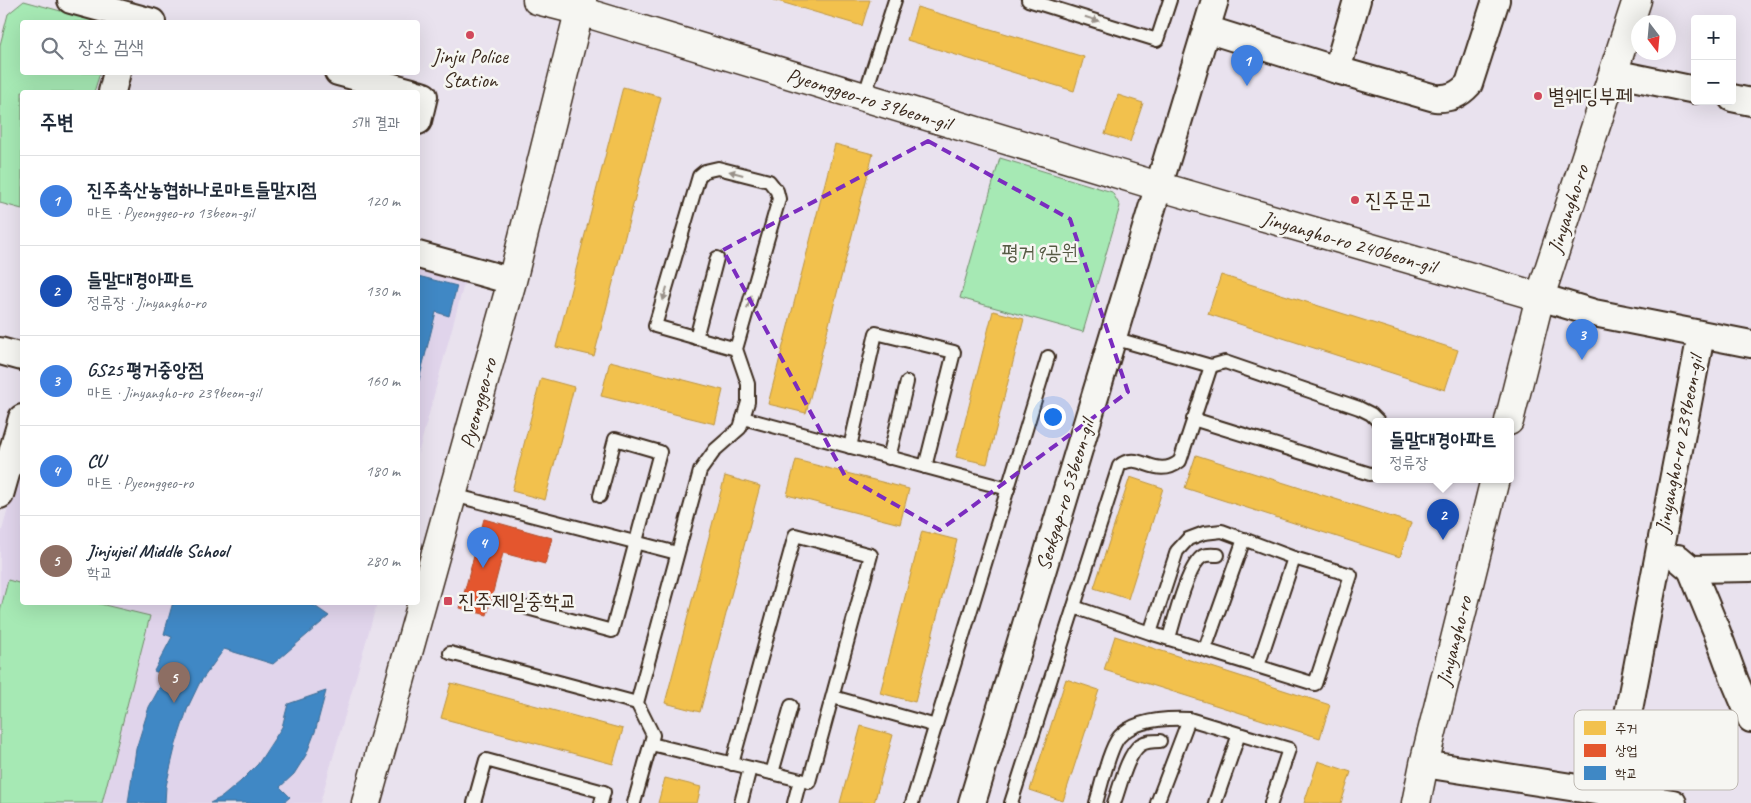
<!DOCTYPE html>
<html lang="ko">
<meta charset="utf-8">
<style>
body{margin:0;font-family:Caveat,"Poor Story",sans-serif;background:#f2f2f3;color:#1f2937}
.controls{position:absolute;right:15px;top:15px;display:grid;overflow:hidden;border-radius:5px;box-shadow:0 5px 20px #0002}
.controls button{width:45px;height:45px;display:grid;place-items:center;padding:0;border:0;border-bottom:1px solid #e0e1e3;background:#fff;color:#1f2937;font:25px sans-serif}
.compass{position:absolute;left:1631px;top:15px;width:45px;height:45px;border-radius:50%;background:#fff;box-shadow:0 5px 20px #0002;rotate:164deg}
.you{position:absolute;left:1052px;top:416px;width:18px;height:18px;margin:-12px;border:4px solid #fff;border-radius:50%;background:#1a73e8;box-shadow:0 0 0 8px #1a73e833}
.badge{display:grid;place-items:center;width:32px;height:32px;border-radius:50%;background:#d93025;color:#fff;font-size:16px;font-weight:700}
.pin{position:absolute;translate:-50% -41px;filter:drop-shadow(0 1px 2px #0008)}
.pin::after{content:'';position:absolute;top:26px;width:18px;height:15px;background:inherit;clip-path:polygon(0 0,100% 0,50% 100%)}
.popup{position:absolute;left:1372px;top:418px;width:142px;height:65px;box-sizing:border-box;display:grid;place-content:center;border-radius:5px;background:#fff;filter:drop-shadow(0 1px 4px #0005);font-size:16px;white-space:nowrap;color:#747a83}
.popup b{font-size:19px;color:#1f2937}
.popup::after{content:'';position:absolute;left:50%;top:100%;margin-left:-10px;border:10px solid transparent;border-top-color:#fff}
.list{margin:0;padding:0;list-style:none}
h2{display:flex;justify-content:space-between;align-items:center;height:65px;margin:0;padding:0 20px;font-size:21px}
h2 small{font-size:16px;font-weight:400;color:#747a83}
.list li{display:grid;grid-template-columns:32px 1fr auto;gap:15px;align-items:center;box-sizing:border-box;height:90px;padding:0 20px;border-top:1px solid #e0e1e3}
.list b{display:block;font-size:19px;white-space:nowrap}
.list p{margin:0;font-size:16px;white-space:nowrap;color:#747a83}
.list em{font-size:16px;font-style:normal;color:#747a83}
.icon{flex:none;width:28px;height:28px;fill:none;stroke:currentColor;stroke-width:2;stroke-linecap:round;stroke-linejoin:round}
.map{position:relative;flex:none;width:1751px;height:803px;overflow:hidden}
.search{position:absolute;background:#fff;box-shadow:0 5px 20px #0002;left:20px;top:20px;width:400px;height:55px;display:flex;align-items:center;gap:12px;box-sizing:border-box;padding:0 18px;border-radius:5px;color:#747a83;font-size:19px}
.panel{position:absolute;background:#fff;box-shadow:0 5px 20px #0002;left:20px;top:90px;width:400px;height:515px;border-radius:5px}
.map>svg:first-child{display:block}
.built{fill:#e0d4eb}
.green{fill:#a6e9b4;stroke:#708a69}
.homes{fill:#f2c14e;stroke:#bb9440}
.shops{fill:#e4572e;stroke:#b14a29}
.schools{fill:#3f88c5;stroke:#3e6c93}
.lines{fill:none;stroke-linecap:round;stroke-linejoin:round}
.service-casing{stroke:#3b2a1e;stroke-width:16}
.minor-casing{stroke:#3b2a1e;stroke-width:30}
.tertiary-casing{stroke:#3b2a1e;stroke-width:31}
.service{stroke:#f6f6f2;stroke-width:12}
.minor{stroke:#f6f6f2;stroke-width:26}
.tertiary{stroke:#f6f6f2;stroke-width:28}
.oneway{fill:#989088}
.marked{fill:none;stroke:#7b2cbf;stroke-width:4;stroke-dasharray:10 6;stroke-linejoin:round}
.poi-dot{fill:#d1495b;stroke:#f6f6f2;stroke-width:2}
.labels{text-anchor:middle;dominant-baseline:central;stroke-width:5;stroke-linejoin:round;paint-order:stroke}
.poi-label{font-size:21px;fill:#3b2a1e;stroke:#f6f6f2;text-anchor:start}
.street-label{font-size:21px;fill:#3b2a1e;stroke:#f6f6f2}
.park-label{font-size:21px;fill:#565a44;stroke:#f6f6f2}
.key{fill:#f6f6f2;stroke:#beb9b2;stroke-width:1}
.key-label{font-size:14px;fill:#3b2a1e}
</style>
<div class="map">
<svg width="1751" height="803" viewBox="0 0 1751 803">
<rect width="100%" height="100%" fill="#e9e2ee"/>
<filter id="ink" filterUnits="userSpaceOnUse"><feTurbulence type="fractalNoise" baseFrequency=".02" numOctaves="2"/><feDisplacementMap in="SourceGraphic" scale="10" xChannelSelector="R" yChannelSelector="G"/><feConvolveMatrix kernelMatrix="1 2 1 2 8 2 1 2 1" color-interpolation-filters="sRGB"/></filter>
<g filter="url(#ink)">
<!-- built -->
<g class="built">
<polygon points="418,268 465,280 418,454"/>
<polygon points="22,455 22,602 377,603 320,803 0,803 0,538"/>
</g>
<!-- green -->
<g class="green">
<polygon points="24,1 101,22 22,22 22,72 100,73 94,92 22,92 22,209 0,203 0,45 8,14"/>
<polygon points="1000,158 1112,192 1120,206 1083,332 960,298"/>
<polygon points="8,580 22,584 22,602 96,603 150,616 102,803 0,803 0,612"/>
</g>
<!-- homes -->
<g class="homes">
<polygon points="774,0 870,0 862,26"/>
<polygon points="917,7 1084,57 1074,91 907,40"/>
<polygon points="623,87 661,97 594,356 556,347"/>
<polygon points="1118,95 1143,103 1130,142 1105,134"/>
<polygon points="835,144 873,154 806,413 768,404"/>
<polygon points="1221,275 1458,350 1445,390 1208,314"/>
<polygon points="993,311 1024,319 987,464 956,457"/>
<polygon points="610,361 723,390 715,424 601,396"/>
<polygon points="541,378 574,387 545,500 512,491"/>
<polygon points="1196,455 1411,523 1400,557 1185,488"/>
<polygon points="796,460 909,489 900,524 787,495"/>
<polygon points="725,476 760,486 700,712 665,703"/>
<polygon points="1130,477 1163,488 1128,599 1094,588"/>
<polygon points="922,531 957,540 915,702 880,693"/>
<polygon points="1115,636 1330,705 1320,738 1104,670"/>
<polygon points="1066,679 1099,690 1063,801 1030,790"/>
<polygon points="451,683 623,729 613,764 441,718"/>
<polygon points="861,726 893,735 874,803 840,803"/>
<polygon points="1318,761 1351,772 1341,803 1304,803"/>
<polygon points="665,778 701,787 697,803 658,803"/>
</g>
<!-- shops -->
<polygon class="shops" points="484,519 552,538 545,564 503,553 487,615 460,608"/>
<!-- schools -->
<g class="schools">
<polygon points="418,276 457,286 449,316 436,312 418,384"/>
<polygon points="173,602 309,602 329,616 273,664 224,649 199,684 188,707 176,744 166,786 165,803 128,803 136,749 149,707 166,676 154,671 172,637 164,634"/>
<polygon points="326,691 315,732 306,755 294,774 280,787 290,797 283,803 210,803 222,797 240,782 258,764 282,727 288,704"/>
</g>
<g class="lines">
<!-- service casing -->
<g class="service-casing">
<g id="service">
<polyline points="1028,0 1157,40 1170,0"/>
<polyline points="864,97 895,0"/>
<polyline points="696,338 717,258"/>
<polyline points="1113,338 1211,366 1225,362 1359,408 1371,414 1378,421"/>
<polyline points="743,418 1008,489"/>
<polyline points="1193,419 1370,474"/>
<polyline points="850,447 876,333 954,352 925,467"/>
<polyline points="889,458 907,382"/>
<polyline points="453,495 677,553"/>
<polyline points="1074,607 1150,633 1315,684 1351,575 1294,558 1222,531 1204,533 1188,539 1177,551 1150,633"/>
<polyline points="527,608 612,631 660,452 615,439 600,496"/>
<path d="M 1169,638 C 1174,621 1188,564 1203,556 C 1207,554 1214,555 1218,555"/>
<polyline points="1205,649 1244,539"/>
<polyline points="450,653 637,703"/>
<polyline points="1258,666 1294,558"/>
<polyline points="833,697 936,726"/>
<polyline points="651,744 809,782 871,555 795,535 732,764"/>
<polyline points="772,773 791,706"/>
<polyline points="474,803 486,760 604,792 601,803"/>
<polyline points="634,803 653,735 637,703 700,471 715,450 740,428 748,402 748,384 736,349 779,199 777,191 769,181 718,168 705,171 699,176 655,326 736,349"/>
<polyline points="741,803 750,768"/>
<polyline points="794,803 800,780"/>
<polyline points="912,803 1048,357"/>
<path d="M 1011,803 L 1119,466 C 1139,449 1155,481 1180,461 L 1211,366"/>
<path d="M 1096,803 C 1101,787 1109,749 1119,737 C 1135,719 1167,718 1189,719 L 1289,749 L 1271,803"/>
<path d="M 1114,803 C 1120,787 1127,755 1140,745 C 1146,741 1153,741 1160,741"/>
<polyline points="1157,803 1189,719"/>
<polyline points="1215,803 1239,734"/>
</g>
</g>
<!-- minor casing -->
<g class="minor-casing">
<g id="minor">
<polyline points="71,0 152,22"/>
<path d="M 1206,29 L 1337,70 L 1435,98 C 1450,99 1459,95 1469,84 L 1496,0"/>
<polyline points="1337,70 1357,0"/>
<polyline points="338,72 412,92"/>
<polyline points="1613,73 1695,90"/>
<polyline points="112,92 117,72"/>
<polyline points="418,94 424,96 418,121"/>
<polyline points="1732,98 1751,102"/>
<polyline points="418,255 512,281"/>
<polyline points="1540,297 1594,313 1751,344"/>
<polyline points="0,351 22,357"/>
<polyline points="0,495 22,418"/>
<polyline points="1678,558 1691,569 1751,568"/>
<polyline points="1691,569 1717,632 1735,681 1751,719"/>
<polyline points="1424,764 1673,803"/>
<polyline points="972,803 1215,0"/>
<polyline points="1611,803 1701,335"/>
</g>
</g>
<!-- tertiary casing -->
<g class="tertiary-casing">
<g id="tertiary">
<polyline points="537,0 580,11 1158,186 1540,297"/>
<polyline points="1509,421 1540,297 1637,0"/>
<polyline points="366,803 512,281 582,0"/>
<polyline points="1416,803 1424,764 1495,479"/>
</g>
</g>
<!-- service -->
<use href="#service" class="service"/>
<!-- minor -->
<use href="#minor" class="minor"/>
<!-- tertiary -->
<use href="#tertiary" class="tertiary"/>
</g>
<!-- one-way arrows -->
<defs><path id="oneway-solid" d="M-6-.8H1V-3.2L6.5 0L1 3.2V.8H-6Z" transform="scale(1.25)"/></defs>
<g class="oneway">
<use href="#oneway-solid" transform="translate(1092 19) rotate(17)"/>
<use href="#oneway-solid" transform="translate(736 173) rotate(-165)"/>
<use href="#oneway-solid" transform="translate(665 294) rotate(106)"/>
<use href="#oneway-solid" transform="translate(749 302) rotate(-74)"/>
</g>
</g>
<!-- marked area -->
<path class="marked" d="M 928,141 L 1070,219 L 1128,392 L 940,530 L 845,476 L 723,250 Z"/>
<!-- markers -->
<g class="poi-dot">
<circle cx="470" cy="35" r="5"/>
<circle cx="1538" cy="96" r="5"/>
<circle cx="1355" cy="200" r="5"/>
<rect x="443" y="596" width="10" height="10" rx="2.5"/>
</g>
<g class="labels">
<!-- poi labels -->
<g class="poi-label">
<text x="470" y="56" text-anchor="middle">Jinju Police<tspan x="470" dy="24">Station</tspan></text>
<text x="1548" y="96">별웨딩부페</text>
<text x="1365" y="200">진주문고</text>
<text x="458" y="601">진주제일중학교</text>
</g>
<!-- street labels -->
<g class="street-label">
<text transform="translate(869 99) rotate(17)">Pyeonggeo-ro 39beon-gil</text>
<text transform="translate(1568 209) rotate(-72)">Jinyangho-ro</text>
<text transform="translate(1349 242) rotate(16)">Jinyangho-ro 240beon-gil</text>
<text transform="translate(478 403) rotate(-75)">Pyeonggeo-ro</text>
<text transform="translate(1679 444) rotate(-79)">Jinyangho-ro 239beon-gil</text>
<text transform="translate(1065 495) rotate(-73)">Seokgap-ro 53beon-gil</text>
<text transform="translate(1454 641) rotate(-76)">Jinyangho-ro</text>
</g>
<!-- park labels -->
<g class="park-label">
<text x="1040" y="252">평거9공원</text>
</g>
</g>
<!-- legend -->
<rect x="1574" y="710" width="164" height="80" rx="8" class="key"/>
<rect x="1584" y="721" width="22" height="14" fill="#f2c14e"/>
<rect x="1584" y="744" width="22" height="13" fill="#e4572e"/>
<rect x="1584" y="766" width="22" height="14" fill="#3f88c5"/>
<g class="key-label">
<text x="1615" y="733">주거</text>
<text x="1615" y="755">상업</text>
<text x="1615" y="778">학교</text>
</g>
</svg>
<div class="controls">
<button>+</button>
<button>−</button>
</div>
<svg class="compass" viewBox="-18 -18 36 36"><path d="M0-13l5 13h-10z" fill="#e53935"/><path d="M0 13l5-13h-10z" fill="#747a83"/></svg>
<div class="you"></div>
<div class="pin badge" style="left:1247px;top:86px;background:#3f7fe0">1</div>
<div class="pin badge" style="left:1443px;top:540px;background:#1a4fb4">2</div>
<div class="popup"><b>들말대경아파트</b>정류장</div>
<div class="pin badge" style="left:1582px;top:360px;background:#3f7fe0">3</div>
<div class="pin badge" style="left:483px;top:568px;background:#3f7fe0">4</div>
<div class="pin badge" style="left:174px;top:703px;background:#8d6e63">5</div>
<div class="search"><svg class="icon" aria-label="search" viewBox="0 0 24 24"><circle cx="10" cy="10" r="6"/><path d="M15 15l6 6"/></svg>장소 검색</div>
<section class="panel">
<h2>주변<small>5개 결과</small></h2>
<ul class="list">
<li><span class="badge" style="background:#3f7fe0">1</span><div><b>진주축산농협하나로마트들말지점</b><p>마트 · Pyeonggeo-ro 13beon-gil</p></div><em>120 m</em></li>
<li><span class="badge" style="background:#1a4fb4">2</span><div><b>들말대경아파트</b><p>정류장 · Jinyangho-ro</p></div><em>130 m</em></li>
<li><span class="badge" style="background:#3f7fe0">3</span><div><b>GS25 평거중앙점</b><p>마트 · Jinyangho-ro 239beon-gil</p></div><em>160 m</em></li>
<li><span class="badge" style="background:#3f7fe0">4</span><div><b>CU</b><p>마트 · Pyeonggeo-ro</p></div><em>180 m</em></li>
<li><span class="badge" style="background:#8d6e63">5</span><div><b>Jinjujeil Middle School</b><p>학교</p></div><em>280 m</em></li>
</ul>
</section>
</div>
